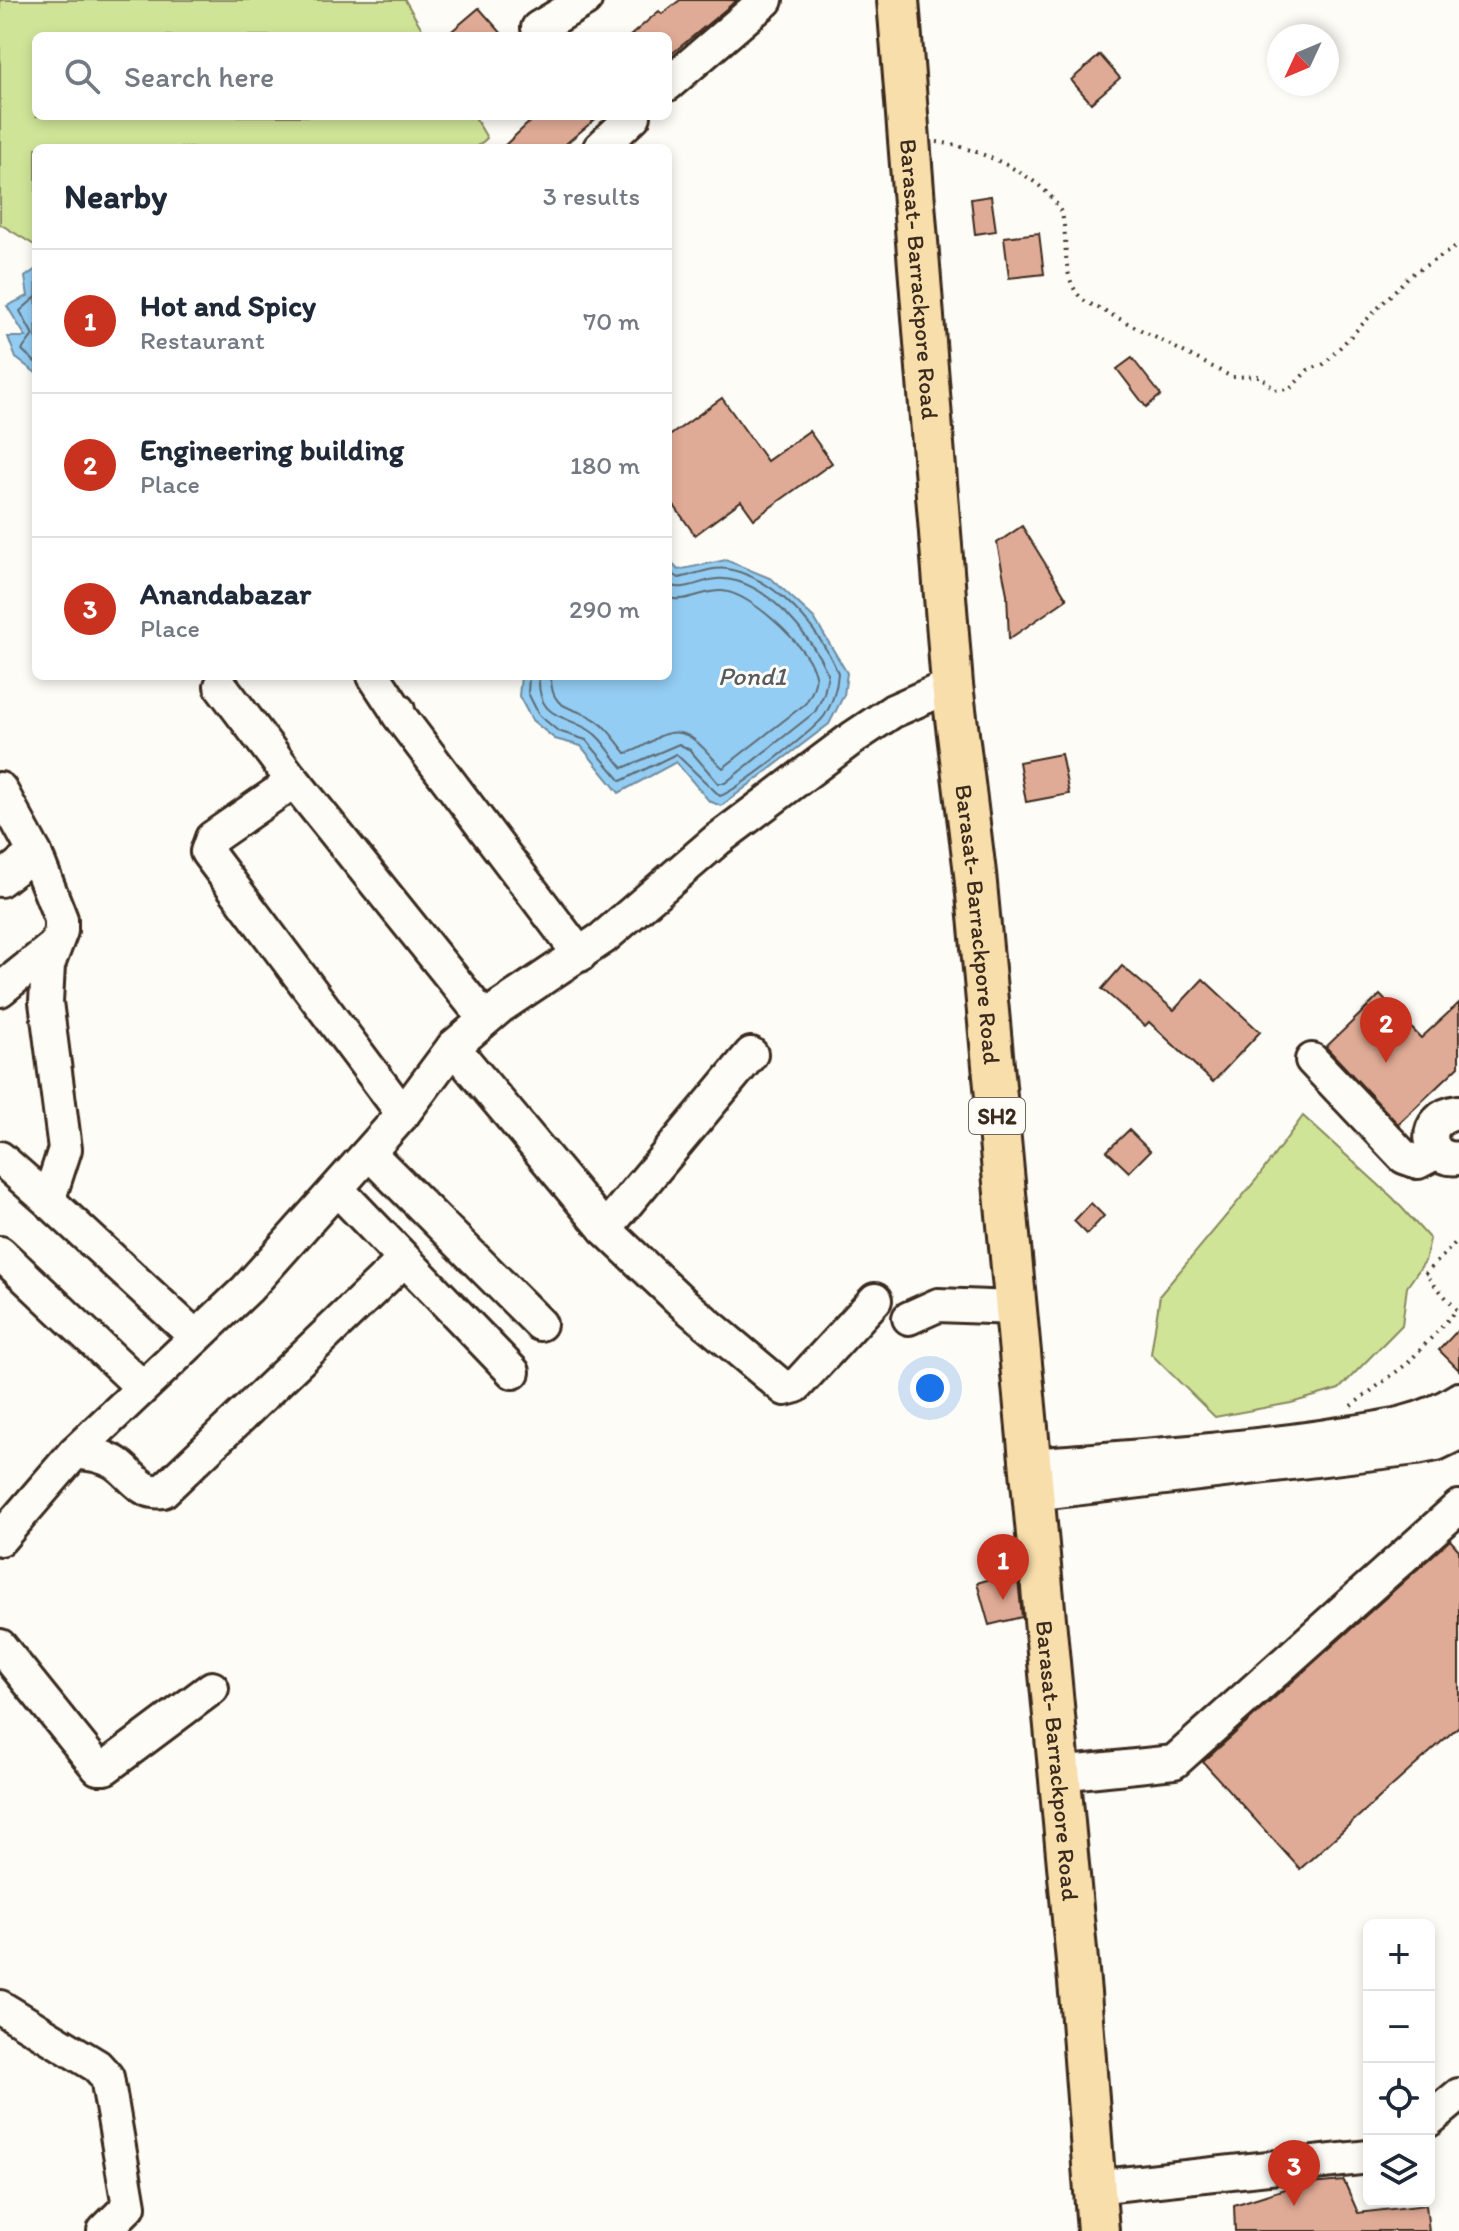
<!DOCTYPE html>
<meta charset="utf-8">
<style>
body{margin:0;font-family:Itim,sans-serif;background:#f6f6f7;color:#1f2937}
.controls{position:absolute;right:24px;bottom:24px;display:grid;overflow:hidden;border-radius:12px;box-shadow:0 4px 12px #0003}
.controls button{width:72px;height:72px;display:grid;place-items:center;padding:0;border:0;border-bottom:2px solid #e0e1e3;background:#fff;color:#1f2937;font:40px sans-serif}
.compass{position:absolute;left:1267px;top:24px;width:72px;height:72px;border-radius:50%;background:#fff;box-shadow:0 4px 12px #0003;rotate:226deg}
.you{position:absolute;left:930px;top:1388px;width:28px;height:28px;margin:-20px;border:6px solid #fff;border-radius:50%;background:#1a73e8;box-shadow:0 0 0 12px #1a73e833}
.badge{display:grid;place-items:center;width:52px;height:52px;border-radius:50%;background:#c8321e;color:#fff;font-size:26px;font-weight:700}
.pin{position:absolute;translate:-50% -66px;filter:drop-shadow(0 2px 4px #0008)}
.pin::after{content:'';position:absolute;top:42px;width:28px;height:24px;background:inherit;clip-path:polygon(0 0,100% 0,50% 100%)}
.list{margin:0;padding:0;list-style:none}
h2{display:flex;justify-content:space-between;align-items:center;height:104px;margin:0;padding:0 32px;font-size:34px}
h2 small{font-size:26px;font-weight:400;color:#747a83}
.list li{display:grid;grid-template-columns:52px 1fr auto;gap:24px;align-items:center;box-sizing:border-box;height:144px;padding:0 32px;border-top:2px solid #e0e1e3}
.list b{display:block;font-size:30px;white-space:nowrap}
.list p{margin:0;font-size:26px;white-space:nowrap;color:#747a83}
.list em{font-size:26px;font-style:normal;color:#747a83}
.icon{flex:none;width:44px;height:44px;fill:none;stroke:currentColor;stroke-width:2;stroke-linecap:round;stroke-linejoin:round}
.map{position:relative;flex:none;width:1459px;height:2231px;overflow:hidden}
.search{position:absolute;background:#fff;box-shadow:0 4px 12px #0003;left:32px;top:32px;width:640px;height:88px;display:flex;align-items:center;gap:20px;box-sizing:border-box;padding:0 28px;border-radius:12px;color:#747a83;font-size:30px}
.panel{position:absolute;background:#fff;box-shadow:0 4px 12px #0003;left:32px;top:144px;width:640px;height:536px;border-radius:12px}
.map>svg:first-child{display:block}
.green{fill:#d0e498;stroke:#86875b;stroke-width:2}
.water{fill:#93cdf3;stroke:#708c9e;stroke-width:2}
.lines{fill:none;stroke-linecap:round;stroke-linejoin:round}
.shore{stroke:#5e6b73;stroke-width:2}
.building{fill:#e0ab96;stroke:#3b2a1e;stroke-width:2}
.minor-casing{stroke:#3b2a1e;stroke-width:38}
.major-casing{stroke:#3b2a1e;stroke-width:46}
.path{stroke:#3b2a1e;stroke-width:4;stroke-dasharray:2 6;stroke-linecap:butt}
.minor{stroke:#fdfcf7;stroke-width:32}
.major{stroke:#f8deab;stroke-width:40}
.labels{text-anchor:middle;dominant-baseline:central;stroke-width:6;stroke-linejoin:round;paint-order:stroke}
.shield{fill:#fdfcf7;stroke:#75695f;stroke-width:2}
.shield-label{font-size:22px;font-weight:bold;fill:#3b2a1e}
.street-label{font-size:24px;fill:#3b2a1e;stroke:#fdfcf7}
.water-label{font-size:26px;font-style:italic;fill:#555b5e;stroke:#fdfcf7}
</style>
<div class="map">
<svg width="1459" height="2231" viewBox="0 0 1459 2231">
<rect width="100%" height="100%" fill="#fdfcf7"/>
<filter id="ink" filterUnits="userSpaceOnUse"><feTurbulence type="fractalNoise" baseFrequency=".0125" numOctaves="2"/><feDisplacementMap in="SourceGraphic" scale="16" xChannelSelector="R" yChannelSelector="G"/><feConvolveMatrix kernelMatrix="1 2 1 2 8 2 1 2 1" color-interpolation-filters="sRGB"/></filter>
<g filter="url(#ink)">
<!-- green -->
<g class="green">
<polygon points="0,0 405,0 426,36 36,36 36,116 474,116 487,138 476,148 36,148 36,246 0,224"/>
<polygon points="1303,1116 1393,1198 1430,1239 1425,1261 1407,1287 1402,1325 1339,1389 1291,1403 1215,1417 1151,1354 1160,1295 1256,1180"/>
</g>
<!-- water -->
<g class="water">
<polygon points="36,269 36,373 16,358 8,337 26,337 7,306 28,296 25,277"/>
<polygon points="668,559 678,570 726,560 772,579 814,618 847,673 844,695 829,724 721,806 709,801 676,762 619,793 581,746 555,739 532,720 519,696 521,676 668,676"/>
</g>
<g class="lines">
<!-- shore -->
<g class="shore">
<polyline points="36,297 20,311 33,335 22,350 36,363"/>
<path d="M 529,676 L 528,693 L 539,715 L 558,731 L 586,740 L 621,781 L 676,754 L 720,796 C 736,791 816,729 825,715 C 833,702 837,688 838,673 C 819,629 778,579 728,569 C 712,566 694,575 679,578 L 668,571"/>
<path d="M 539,676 C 537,718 562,714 589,730 C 603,738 612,757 623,768 L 679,744 L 690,750 L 718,783 L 725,783 L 815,712 L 824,694 L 828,674 C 811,637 769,582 724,579 C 704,577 687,593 668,585"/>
<path d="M 551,676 C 550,716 579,704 601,724 C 611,732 618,744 626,753 C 638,751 649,742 660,736 C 690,722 704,752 723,768 L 805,704 C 810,696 817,685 815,675 C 810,648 750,592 722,591 C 703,590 688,603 668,598"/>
</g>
</g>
<!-- building -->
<g class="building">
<polygon points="680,0 737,0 668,57 668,36 630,36 659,11 662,14"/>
<polygon points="479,8 504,36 446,36"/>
<polygon points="1100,55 1120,78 1091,103 1071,80"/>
<polygon points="536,116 599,116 561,148 502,148"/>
<polygon points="991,196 996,231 975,234 971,199"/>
<polygon points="1039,233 1044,274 1009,278 1004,237"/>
<polygon points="1132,358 1161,395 1146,407 1117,369"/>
<polygon points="722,398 767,461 809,431 832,463 754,519 741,501 695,535 668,497 668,437"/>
<polygon points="1022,526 1067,599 1009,639 1007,594 997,543"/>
<polygon points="1061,754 1069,794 1026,802 1019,762"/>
<polygon points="1122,966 1174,1010 1203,979 1260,1032 1213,1082 1149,1022 1145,1026 1102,989"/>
<polygon points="1380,995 1421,1038 1459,1003 1459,1066 1398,1124 1326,1047"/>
<polygon points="1129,1130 1150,1151 1129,1172 1107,1151"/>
<polygon points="1091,1203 1104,1216 1087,1234 1074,1221"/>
<polygon points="1459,1329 1459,1370 1439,1350"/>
<polygon points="1450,1540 1459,1550 1459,1726 1300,1869 1203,1762"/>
<polygon points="1017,1571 1022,1617 989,1625 977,1583"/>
<polygon points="1344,2181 1358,2213 1426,2205 1429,2231 1235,2231 1234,2205 1297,2185"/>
</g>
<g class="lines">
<!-- minor casing -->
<g class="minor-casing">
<g id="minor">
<polyline points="538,28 585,0"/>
<polyline points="668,84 766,0"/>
<polyline points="600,148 634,116"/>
<polyline points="374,676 397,711"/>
<polyline points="221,686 293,781"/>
<polyline points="398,710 398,714 580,955"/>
<polyline points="0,789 35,853 61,919 61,931 48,965 46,1002 65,1149 51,1192 51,1203 196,1337"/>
<polyline points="0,880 35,853"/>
<polyline points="0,990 52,948"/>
<polyline points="453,1047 605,1229 685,1305 785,1389 796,1386 875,1300"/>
<polyline points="1312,1060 1404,1157 1418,1162 1437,1152"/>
<path d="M 1459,1112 C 1419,1116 1425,1163 1459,1158"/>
<polyline points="403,1114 207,852 212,838 294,781 485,1019"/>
<polyline points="369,1153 540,1324"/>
<polyline points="0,1158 51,1203"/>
<polyline points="337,1189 513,1372"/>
<polyline points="605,1229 751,1054"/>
<polyline points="0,1253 142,1387"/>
<polyline points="909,1318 938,1305 1014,1308"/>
<path d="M 75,1452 C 89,1454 101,1455 114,1462 C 131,1472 140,1495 163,1491 L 404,1260"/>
<path d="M 1029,1465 C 1126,1457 1223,1451 1320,1437 C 1369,1429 1417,1427 1459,1399"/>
<polyline points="1032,1494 1416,1448 1436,1444 1459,1433"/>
<polyline points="0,1539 75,1452 247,1289 403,1114 453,1047 500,1007 603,938 717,840 854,737 893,711 952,685"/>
<polyline points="0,1646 98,1768 105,1768 212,1688"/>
<polyline points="1059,1774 1174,1762 1459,1507"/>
<polyline points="0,2007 97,2066 107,2077 129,2206 104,2231"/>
<polyline points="1429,2120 1459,2095"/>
<polyline points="1094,2187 1369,2157"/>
</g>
</g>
<!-- major casing -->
<g class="major-casing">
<g id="major">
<path id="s1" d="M 898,0 L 952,685 L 975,873 L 1080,1993 L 1098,2231"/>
</g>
</g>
<!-- path -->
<g class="path">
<path d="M 937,142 C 973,146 1055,179 1063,219 C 1068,247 1061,279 1083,300 L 1232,377 L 1260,376 L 1275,390 L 1290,389 L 1308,370 L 1324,364 L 1409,276 L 1459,245"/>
<polyline points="1351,1406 1408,1363 1457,1310 1425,1274 1459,1239"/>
</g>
<!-- minor -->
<use href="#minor" class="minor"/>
<!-- major -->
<use href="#major" class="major"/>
</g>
</g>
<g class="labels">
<!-- shield labels -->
<rect class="shield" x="969" y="1098" width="56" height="36" rx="6"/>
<g class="shield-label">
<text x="997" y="1116">SH2</text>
</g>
<!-- street labels -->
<g class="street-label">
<text stroke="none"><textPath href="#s1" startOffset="280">Barasat- Barrackpore Road</textPath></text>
<text stroke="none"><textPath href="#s1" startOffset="928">Barasat- Barrackpore Road</textPath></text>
<text stroke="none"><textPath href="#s1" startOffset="1768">Barasat- Barrackpore Road</textPath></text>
</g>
<!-- water labels -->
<g class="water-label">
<text x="752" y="676">Pond1</text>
</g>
</g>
</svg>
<div class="controls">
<button>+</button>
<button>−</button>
<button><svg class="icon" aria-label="locate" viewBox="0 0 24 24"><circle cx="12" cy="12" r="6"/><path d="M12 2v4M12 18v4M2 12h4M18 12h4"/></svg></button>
<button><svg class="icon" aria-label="layers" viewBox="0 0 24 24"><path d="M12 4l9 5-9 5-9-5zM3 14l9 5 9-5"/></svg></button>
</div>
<svg class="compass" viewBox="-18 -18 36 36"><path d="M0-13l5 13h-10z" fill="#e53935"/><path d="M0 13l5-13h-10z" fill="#747a83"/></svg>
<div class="you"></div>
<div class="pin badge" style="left:1003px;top:1600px">1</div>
<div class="pin badge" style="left:1386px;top:1063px">2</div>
<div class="pin badge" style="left:1294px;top:2206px">3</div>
<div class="search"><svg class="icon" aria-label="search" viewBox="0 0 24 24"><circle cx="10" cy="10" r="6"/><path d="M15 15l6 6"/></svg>Search here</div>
<section class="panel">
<h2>Nearby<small>3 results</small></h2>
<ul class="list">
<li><span class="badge">1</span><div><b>Hot and Spicy</b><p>Restaurant</p></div><em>70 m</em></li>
<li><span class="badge">2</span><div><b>Engineering building</b><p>Place</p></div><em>180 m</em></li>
<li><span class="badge">3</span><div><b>Anandabazar</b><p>Place</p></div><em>290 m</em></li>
</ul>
</section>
</div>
